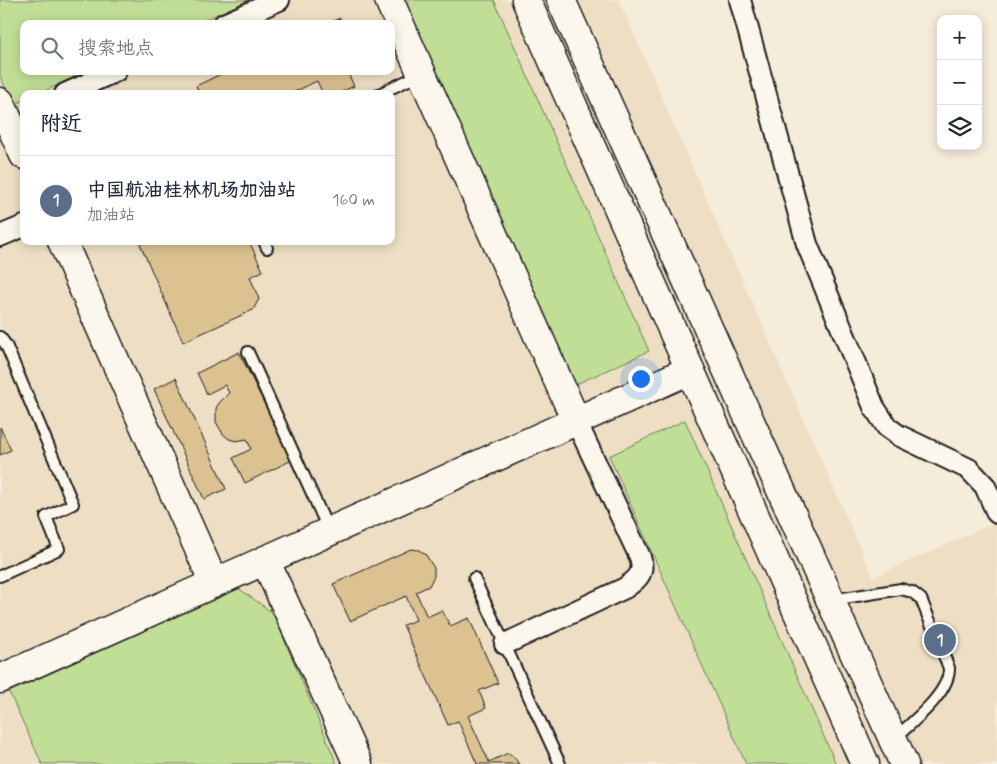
<!DOCTYPE html>
<html lang="zh">
<meta charset="utf-8">
<style>
body{margin:0;font-family:Mynerve,"LXGW WenKai TC",sans-serif;background:#f2f2f3;color:#1f2937}
.controls{position:absolute;right:15px;top:15px;display:grid;overflow:hidden;border-radius:10px;box-shadow:0 2px 12px #0003}
.controls button{width:45px;height:45px;display:grid;place-items:center;padding:0;border:0;border-bottom:1px solid #e0e1e3;background:#fff;color:#1f2937;font:25px sans-serif}
.you{position:absolute;left:640px;top:378px;width:18px;height:18px;margin:-12px;border:4px solid #fff;border-radius:50%;background:#1a73e8;box-shadow:0 0 0 8px #1a73e833}
.badge{display:grid;place-items:center;width:32px;height:32px;border-radius:50%;background:#c8321e;color:#fff;font-size:16px;font-weight:700}
.pin{position:absolute;translate:-50% -50%;border:2px solid #fff;box-shadow:0 1px 5px #0006}
.list{margin:0;padding:0;list-style:none}
h2{display:flex;justify-content:space-between;align-items:center;height:65px;margin:0;padding:0 20px;font-size:21px}
h2 small{font-size:16px;font-weight:400;color:#747a83}
.list li{display:grid;grid-template-columns:32px 1fr auto;gap:15px;align-items:center;box-sizing:border-box;height:90px;padding:0 20px;border-top:1px solid #e0e1e3}
.list b{display:block;font-size:19px;white-space:nowrap}
.list p{margin:0;font-size:16px;white-space:nowrap;color:#747a83}
.list em{font-size:16px;font-style:normal;color:#747a83}
.icon{flex:none;width:28px;height:28px;fill:none;stroke:currentColor;stroke-width:2;stroke-linecap:round;stroke-linejoin:round}
.map{position:relative;flex:none;width:997px;height:764px;overflow:hidden}
.search{position:absolute;background:#fff;box-shadow:0 2px 12px #0003;left:20px;top:20px;width:375px;height:55px;display:flex;align-items:center;gap:12px;box-sizing:border-box;padding:0 18px;border-radius:10px;color:#747a83;font-size:19px}
.panel{position:absolute;background:#fff;box-shadow:0 2px 12px #0003;left:20px;top:90px;width:375px;height:155px;border-radius:10px}
.map>svg:first-child{display:block}
.built{fill:#eedfc4;fill-rule:evenodd}
.green{fill:#c1de96;stroke:#6e7d59}
.building{fill:#dcc191;stroke:#1c1c1c}
.lines{fill:none;stroke-linecap:round;stroke-linejoin:round}
.lane-casing{stroke:#1c1c1c;stroke-width:14}
.street-casing{stroke:#1c1c1c;stroke-width:24}
.secondary-casing{stroke:#1c1c1c;stroke-width:31}
.highway-casing{stroke:#1c1c1c;stroke-width:31}
.lane{stroke:#fbf7ec;stroke-width:10}
.street{stroke:#fbf7ec;stroke-width:20}
.secondary{stroke:#fbf7ec;stroke-width:28}
.highway{stroke:#fbf7ec;stroke-width:28}
</style>
<div class="map">
<svg width="997" height="764" viewBox="0 0 997 764">
<rect width="100%" height="100%" fill="#f5ecda"/>
<filter id="ink" filterUnits="userSpaceOnUse"><feTurbulence type="fractalNoise" baseFrequency=".02" numOctaves="2"/><feDisplacementMap in="SourceGraphic" scale="10" xChannelSelector="R" yChannelSelector="G"/><feConvolveMatrix kernelMatrix="1 2 1 2 8 2 1 2 1" color-interpolation-filters="sRGB"/></filter>
<g filter="url(#ink)">
<!-- built -->
<path class="built" d="M 0,0 L 619,0 L 873,577 L 997,522 L 997,764 L 0,764 ZM 24,24 L 391,24 L 391,71 L 24,71 ZM 24,94 L 391,94 L 391,241 L 24,241 Z"/>
<!-- green -->
<g class="green">
<polygon points="0,0 249,0 195,24 24,24 24,71 88,71 38,94 24,94 24,100 13,105 0,76"/>
<polygon points="401,0 494,0 649,351 572,386"/>
<polygon points="685,420 836,764 746,764 609,456"/>
<polygon points="238,588 273,613 337,764 42,764 9,692"/>
</g>
<!-- building -->
<g class="building">
<polygon points="340,18 343,24 327,24"/>
<polygon points="227,71 347,71 354,86 337,94 323,94 317,81 290,94 200,94 196,86"/>
<polygon points="146,241 249,241 263,271 250,277 259,299 253,310 183,342 140,244"/>
<polygon points="239,352 292,460 245,483 233,458 251,449 247,439 236,441 229,439 223,434 216,422 216,408 219,403 229,393 225,385 207,394 197,373"/>
<polygon points="176,378 226,489 204,499 154,389"/>
<polygon points="0,427 11,450 0,455"/>
<polygon points="411,549 419,550 426,555 434,568 434,576 429,586 416,592 427,617 442,610 450,626 469,618 498,683 479,691 486,708 468,716 489,762 508,753 513,756 519,764 477,764 458,721 448,725 403,625 416,620 406,596 350,621 333,584"/>
</g>
<g class="lines">
<!-- lane casing -->
<g class="lane-casing">
<g id="lane">
<polyline points="379,94 421,74"/>
<polyline points="264,241 267,248"/>
<polyline points="0,337 6,345 73,504 46,517 59,549 0,576"/>
<polyline points="248,352 329,531"/>
<polyline points="474,578 560,764"/>
<path d="M 831,600 L 901,589 L 912,592 L 921,599 L 949,668 C 950,693 912,722 894,739"/>
</g>
</g>
<!-- street casing -->
<g class="street-casing">
<g id="street">
<polyline points="740,0 807,244 874,407 887,427 898,435 969,469 985,486 997,513"/>
<polyline points="224,24 279,0"/>
<polyline points="65,94 116,71"/>
<polyline points="0,236 24,226"/>
<path d="M 505,644 L 625,588 C 638,579 645,573 640,557 L 576,421"/>
</g>
</g>
<!-- secondary casing -->
<g class="secondary-casing">
<g id="secondary">
<polyline points="389,0 576,421"/>
<polyline points="0,102 24,155"/>
<polyline points="62,241 214,583"/>
<polyline points="265,560 358,764"/>
<polyline points="0,679 690,370"/>
</g>
</g>
<!-- highway casing -->
<g class="highway-casing">
<g id="highway">
<polyline points="526,0 865,764"/>
<polyline points="561,0 904,764"/>
</g>
</g>
<!-- lane -->
<use href="#lane" class="lane"/>
<!-- street -->
<use href="#street" class="street"/>
<!-- secondary -->
<use href="#secondary" class="secondary"/>
<!-- highway -->
<use href="#highway" class="highway"/>
</g>
</g>
</svg>
<div class="controls">
<button>+</button>
<button>−</button>
<button><svg class="icon" aria-label="layers" viewBox="0 0 24 24"><path d="M12 4l9 5-9 5-9-5zM3 14l9 5 9-5"/></svg></button>
</div>
<div class="you"></div>
<div class="pin badge" style="left:940px;top:640px;background:#5c6f8a">1</div>
<div class="search"><svg class="icon" aria-label="search" viewBox="0 0 24 24"><circle cx="10" cy="10" r="6"/><path d="M15 15l6 6"/></svg>搜索地点</div>
<section class="panel">
<h2>附近<small></small></h2>
<ul class="list">
<li><span class="badge" style="background:#5c6f8a">1</span><div><b>中国航油桂林机场加油站</b><p>加油站</p></div><em>160 m</em></li>
</ul>
</section>
</div>
